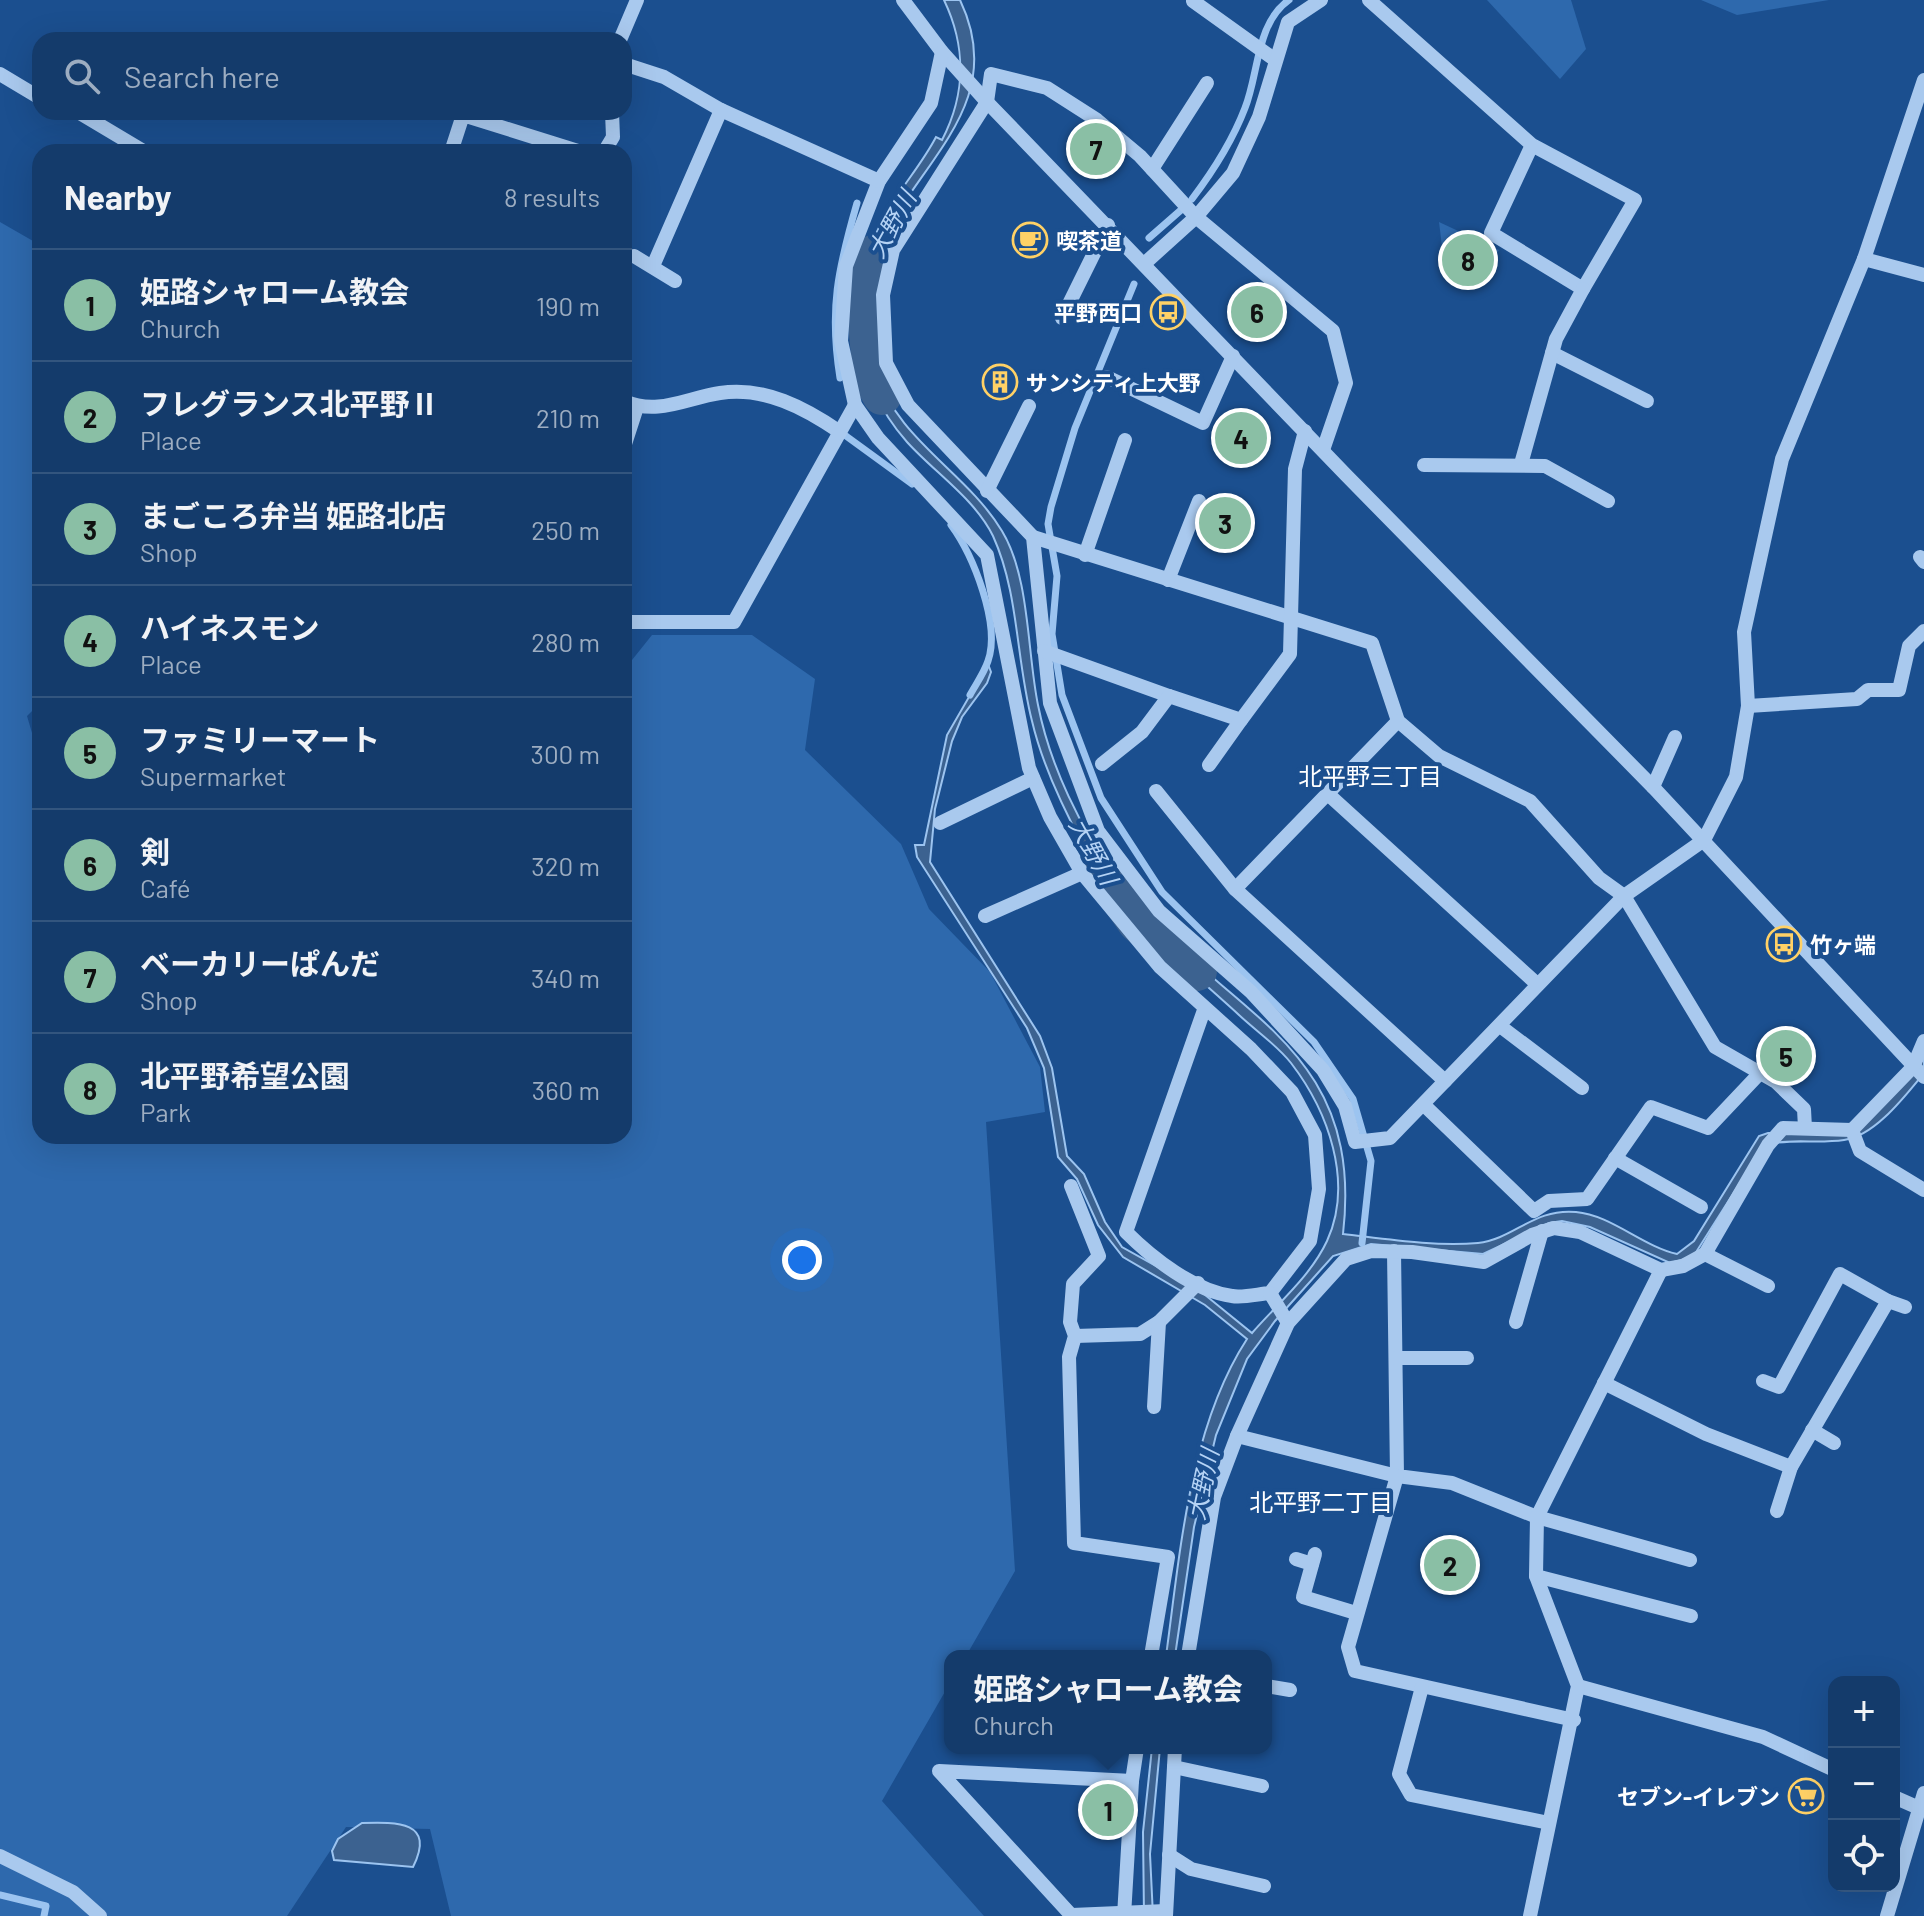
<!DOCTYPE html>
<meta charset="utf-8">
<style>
body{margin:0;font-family:Barlow,"Noto Sans JP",sans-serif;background:#1d4271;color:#f1f3f6}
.controls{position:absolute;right:24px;bottom:24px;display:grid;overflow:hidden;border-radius:16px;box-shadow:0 8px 32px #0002}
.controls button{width:72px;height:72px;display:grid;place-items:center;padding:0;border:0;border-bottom:2px solid #33557e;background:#143b6b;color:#f1f3f6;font:40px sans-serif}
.you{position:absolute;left:802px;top:1260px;width:28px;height:28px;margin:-20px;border:6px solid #fff;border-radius:50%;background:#1a73e8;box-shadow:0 0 0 12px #1a73e833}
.badge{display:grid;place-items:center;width:52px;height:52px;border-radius:50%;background:#8abfa5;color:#111;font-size:26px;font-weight:700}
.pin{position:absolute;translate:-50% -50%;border:4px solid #fff;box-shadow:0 2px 8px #0006}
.popup{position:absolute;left:944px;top:1650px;width:328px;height:104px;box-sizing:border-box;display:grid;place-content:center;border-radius:16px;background:#143b6b;filter:drop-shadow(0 2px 6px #0005);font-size:26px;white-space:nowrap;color:#9dadc1}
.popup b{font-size:30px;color:#f1f3f6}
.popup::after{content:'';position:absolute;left:50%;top:100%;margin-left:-16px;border:16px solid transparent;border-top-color:#143b6b}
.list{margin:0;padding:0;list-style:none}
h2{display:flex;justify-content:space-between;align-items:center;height:104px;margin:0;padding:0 32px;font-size:34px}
h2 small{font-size:26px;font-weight:400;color:#9dadc1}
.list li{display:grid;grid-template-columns:52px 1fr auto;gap:24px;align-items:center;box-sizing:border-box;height:112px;padding:0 32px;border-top:2px solid #33557e}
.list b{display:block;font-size:30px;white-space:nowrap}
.list p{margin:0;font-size:26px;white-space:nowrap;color:#9dadc1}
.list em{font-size:26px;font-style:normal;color:#9dadc1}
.icon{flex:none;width:44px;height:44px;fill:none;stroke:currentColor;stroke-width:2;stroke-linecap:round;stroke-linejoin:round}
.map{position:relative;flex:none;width:1924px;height:1916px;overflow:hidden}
.search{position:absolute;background:#143b6b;box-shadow:0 8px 32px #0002;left:32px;top:32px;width:600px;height:88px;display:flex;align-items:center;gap:20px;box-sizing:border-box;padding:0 28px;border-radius:24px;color:#9dadc1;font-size:30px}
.panel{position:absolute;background:#143b6b;box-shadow:0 8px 32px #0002;left:32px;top:144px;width:600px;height:1000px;border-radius:24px}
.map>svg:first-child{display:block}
.green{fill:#2e69ad}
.water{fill:#3c6290;stroke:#9cc4f0;stroke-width:2}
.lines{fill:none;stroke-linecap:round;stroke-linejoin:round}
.stream{stroke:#9cc4f0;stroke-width:7}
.river{stroke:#3c6290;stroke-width:40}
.minor{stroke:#a9c9ee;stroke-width:14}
.labels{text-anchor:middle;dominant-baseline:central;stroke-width:8;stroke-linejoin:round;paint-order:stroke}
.poi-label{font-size:22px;font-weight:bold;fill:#fff;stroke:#1b4f8f;text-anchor:start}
.water-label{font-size:24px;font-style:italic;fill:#b5d3f5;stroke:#1b4f8f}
.neighbourhood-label{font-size:24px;fill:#fff;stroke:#1b4f8f}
</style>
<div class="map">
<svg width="1924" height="1916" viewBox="0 0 1924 1916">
<rect width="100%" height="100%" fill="#1b4f8f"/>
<!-- green -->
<g class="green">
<polygon points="1487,0 1571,0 1586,49 1560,79"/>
<polygon points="1701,0 1829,0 1737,15"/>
<polygon points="0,222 40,245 40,703 27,716 40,760 40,1136 624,1136 624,670 652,635 752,635 815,679 805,750 901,844 929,909 990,972 1040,1067 1045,1112 986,1122 1015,1571 966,1656 950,1656 950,1683 882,1801 984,1916 451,1916 430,1829 346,1827 287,1916 0,1916"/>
<polygon points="1439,222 1499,250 1477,287 1445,271"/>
</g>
<!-- water -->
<g class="water">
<path d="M 944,0 L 960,0 C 1016,117 892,176 869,277 C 863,305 868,343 876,370 C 896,440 966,471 1002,531 C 1030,577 1027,652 1038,705 C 1050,766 1081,829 1117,879 C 1212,1013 1366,1034 1343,1234 C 1386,1239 1436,1247 1478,1243 C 1514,1239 1534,1208 1576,1212 C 1611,1215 1642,1246 1677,1254 L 1694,1241 L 1759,1136 L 1768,1133 L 1845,1133 L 1924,1059 L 1924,1073 C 1905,1096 1875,1136 1844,1140 C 1817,1144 1791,1138 1764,1145 L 1693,1257 L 1670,1263 L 1590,1227 L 1562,1221 L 1549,1223 L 1483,1254 L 1371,1244 L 1333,1256 L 1275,1321 L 1247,1359 L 1216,1435 L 1194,1527 L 1175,1656 L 1166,1656 C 1180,1554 1189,1428 1247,1339 L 1205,1305 L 1123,1257 L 1098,1225 L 1077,1179 L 1058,1157 L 1044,1068 L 1027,1028 L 917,857 L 915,845 L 924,845 L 947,735 L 988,664 L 991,672 L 987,683 L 962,717 L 952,741 L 935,809 L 930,862 L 1040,1036 L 1052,1068 L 1067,1156 L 1084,1174 L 1105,1222 L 1122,1247 L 1199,1290 L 1252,1333 C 1278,1303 1310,1277 1327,1241 C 1354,1182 1328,1111 1291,1063 C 1277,1045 1256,1031 1239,1015 C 1183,964 1120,913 1083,845 C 1062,806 1042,764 1032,721 C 1016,660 1019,593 993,536 C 975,499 934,472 907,442 C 850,378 844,288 886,214 C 901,187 922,164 936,137 L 942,140 C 966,94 966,46 944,0 Z"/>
<polygon points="1152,1748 1160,1748 1150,1854 1153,1916 1144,1916 1143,1832"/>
<path d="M 362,1823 C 397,1822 436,1821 413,1867 L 334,1860 L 332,1851 L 338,1839 Z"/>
</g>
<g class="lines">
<!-- stream -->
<g class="stream">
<path d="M 1192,199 C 1214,170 1232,142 1245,108 C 1259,73 1256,23 1289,0"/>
<polyline points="1149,238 1181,210"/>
<polyline points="1134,284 1075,428 1051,507 1048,524 1057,576 1052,634 1062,695 1101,798 1162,892 1314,1042 1353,1099 1371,1161 1362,1243"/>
<path d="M 840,378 C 829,309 838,269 857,203"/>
<polyline points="846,436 912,484"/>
<path d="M 951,525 C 973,555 1001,624 988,661 C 984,673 976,684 970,695"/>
<polyline points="0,1895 46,1906 44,1916"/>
</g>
<!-- river -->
<g class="river">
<polyline points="873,255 864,276 873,379 882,395"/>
<polyline points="1099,867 1137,922 1197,971"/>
</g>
<!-- minor -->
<g class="minor">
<polyline points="903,0 942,52 987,102 1346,475 1653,787 1924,1077"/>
<polyline points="1369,0 1532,145 1635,200 1583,289 1491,233 1532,145"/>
<polyline points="1193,1 1274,59"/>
<polyline points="620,40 637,0"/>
<path d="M 942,52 L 931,103 L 879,181 L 846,266 L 841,341 L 855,405 L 878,438 L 987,555 L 1029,768 L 1050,817 L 1082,873 L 1160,967 L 1251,1049 L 1292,1092 L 1315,1135 L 1319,1189 L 1310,1241 L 1270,1293 C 1258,1294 1243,1298 1232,1296 C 1194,1291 1152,1258 1126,1232 L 1204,1010"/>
<polyline points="624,64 664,77 721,110 879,181"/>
<polyline points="0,74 40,98"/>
<polyline points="78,112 145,152"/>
<polyline points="451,152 463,115 581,152"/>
<polyline points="604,152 613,137 612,112"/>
<polyline points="1152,169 1207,83"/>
<polyline points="634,256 675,281"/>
<polyline points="1864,259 1924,275"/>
<polyline points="1144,264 1196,217 1233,173 1259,117 1288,22 1321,0"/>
<polyline points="653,266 721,110"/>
<polyline points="1062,318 1108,225"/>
<polyline points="1552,353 1647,401"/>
<polyline points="1107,377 1203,423 1233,356"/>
<path d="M 624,401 C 658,416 686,398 720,393 C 764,386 805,408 840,432"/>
<polyline points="624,447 637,407"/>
<polyline points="1323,450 1346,383 1333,331 1196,217 1140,156 1097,120 1047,88 991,74 987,102 893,250 883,295 886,363 908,405 1033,537 1050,703 1098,831 1159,911 1251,992 1323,1070 1345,1106 1355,1142 1390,1138 1624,896 1704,840 1736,777 1748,706 1744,632 1782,459 1864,259 1924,80"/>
<polyline points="1521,464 1556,339 1583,289"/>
<polyline points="1424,465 1545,466 1608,501"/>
<polyline points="987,491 1029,406"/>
<polyline points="1033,537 1372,643 1398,721 1439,756 1530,801 1599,878 1624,896 1715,1047 1776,1082 1804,1109 1805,1128"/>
<polyline points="1085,555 1125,440"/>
<polyline points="1920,557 1924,562"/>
<polyline points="1168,580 1199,501"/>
<polyline points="624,622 734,622 855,405"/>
<polyline points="1044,651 1169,696"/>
<polyline points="1748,706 1857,699 1868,690 1899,690 1909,646 1924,631"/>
<polyline points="1398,721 1235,889 1445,1081"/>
<polyline points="1102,764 1142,732 1169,696 1241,720 1290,654 1295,469 1305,431"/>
<polyline points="1209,765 1241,720"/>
<polyline points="1653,787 1675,737"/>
<polyline points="1156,791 1235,889"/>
<polyline points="1329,795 1537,984"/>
<polyline points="940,823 1033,778"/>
<polyline points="985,916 1082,873"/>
<polyline points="1500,1026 1582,1088"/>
<polyline points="1424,1105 1534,1211 1549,1201 1587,1199 1651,1107 1708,1128 1760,1073"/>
<polyline points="1852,1130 1860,1151 1924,1190"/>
<polyline points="1615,1158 1701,1207"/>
<polyline points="1071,1186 1099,1256 1073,1284 1070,1322 1075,1336 1069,1357 1074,1543 1168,1557 1151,1656"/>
<polyline points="1394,1251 1397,1476 1452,1483 1537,1517 1690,1560"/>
<polyline points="1705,1254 1768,1286"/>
<polyline points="1270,1293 1288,1323"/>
<polyline points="1888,1301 1905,1307"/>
<polyline points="1516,1322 1542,1231"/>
<polyline points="1075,1336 1140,1334 1159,1322 1198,1283"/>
<polyline points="1396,1358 1467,1358"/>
<polyline points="1763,1381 1779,1387 1840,1274 1888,1301 1791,1467 1777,1511"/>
<polyline points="1604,1383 1706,1434 1791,1467"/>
<polyline points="1154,1407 1159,1322"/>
<polyline points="1812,1430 1834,1443"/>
<polyline points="1237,1436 1397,1476 1348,1647 1355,1671 1574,1720"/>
<polyline points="1315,1554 1303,1597 1356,1613"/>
<polyline points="1296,1559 1312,1564"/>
<polyline points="1536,1576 1691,1616"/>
<polyline points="1188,1656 1214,1497 1237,1436 1288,1323 1346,1259 1371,1251 1412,1252 1484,1262 1532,1235 1554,1228 1580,1232 1661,1270 1683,1266 1705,1254 1768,1145 1783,1128 1852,1130 1913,1067 1924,1041"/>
<polyline points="1266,1686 1290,1690"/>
<polyline points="1578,1686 1763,1737 1834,1770"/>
<polyline points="1422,1687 1399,1774 1411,1795 1549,1823"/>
<polyline points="1174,1767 1262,1786"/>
<polyline points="1894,1797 1919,1808"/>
<polyline points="1169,1855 1191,1869 1264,1886"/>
<polyline points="0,1856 73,1892 100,1916"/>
<polyline points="1072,1915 1166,1911"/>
<polyline points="1072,1916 939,1771 1132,1781"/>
<polyline points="1124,1916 1132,1781 1137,1748"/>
<polyline points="1166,1916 1175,1748"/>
<polyline points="1530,1916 1578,1686 1536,1576 1537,1517 1661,1270"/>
<polyline points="1887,1916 1924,1793"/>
</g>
</g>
<!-- icons -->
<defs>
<g id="cafe-ring" transform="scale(1.8)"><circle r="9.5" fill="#1b4f8f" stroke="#ffd166" stroke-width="1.5"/><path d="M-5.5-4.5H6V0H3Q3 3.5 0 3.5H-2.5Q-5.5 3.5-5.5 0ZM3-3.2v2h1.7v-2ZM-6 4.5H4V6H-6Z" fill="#ffd166"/></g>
<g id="bus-ring" transform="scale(1.8)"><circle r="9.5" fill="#1b4f8f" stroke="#ffd166" stroke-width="1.5"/><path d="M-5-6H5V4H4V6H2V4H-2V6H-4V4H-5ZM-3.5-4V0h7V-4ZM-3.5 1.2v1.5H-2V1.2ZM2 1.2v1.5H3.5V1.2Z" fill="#ffd166"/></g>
<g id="building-ring" transform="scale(1.8)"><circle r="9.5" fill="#1b4f8f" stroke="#ffd166" stroke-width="1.5"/><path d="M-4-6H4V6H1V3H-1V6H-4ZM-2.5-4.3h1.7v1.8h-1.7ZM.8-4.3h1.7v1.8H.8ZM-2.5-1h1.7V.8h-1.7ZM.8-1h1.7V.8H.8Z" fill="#ffd166"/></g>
<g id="supermarket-ring" transform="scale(1.8)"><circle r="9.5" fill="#1b4f8f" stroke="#ffd166" stroke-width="1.5"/><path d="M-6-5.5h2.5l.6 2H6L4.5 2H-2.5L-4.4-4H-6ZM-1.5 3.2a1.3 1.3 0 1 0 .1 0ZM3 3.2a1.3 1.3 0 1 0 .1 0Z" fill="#ffd166"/></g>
</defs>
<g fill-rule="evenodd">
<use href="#cafe-ring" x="1030" y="240"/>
<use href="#bus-ring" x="1168" y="312"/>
<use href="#building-ring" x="1000" y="382"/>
<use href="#bus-ring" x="1784" y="944"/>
<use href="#supermarket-ring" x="1806" y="1796"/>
</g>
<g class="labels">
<!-- poi labels -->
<g class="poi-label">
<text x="1056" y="240">喫茶道</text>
<text x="1142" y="312" text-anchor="end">平野西口</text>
<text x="1026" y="382">サンシティ上大野</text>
<text x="1810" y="944">竹ヶ端</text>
<text x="1780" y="1796" text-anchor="end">セブン-イレブン</text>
</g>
<!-- water labels -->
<g class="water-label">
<text transform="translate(891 224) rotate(-61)">大野川</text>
<text transform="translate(1094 851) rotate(61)">大野川</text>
<text transform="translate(1202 1484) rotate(-78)">大野川</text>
</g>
<!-- neighbourhood labels -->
<g class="neighbourhood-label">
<text x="1370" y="775">北平野三丁目</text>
<text x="1321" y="1501">北平野二丁目</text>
</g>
</g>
</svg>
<div class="controls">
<button>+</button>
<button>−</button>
<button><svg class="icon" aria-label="locate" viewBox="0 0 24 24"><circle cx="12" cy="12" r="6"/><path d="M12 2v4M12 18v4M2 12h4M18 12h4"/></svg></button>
</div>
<div class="you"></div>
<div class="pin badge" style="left:1108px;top:1810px">1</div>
<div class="popup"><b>姫路シャローム教会</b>Church</div>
<div class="pin badge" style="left:1450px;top:1565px">2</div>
<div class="pin badge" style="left:1225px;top:523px">3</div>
<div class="pin badge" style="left:1241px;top:438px">4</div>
<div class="pin badge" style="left:1786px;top:1056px">5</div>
<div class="pin badge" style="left:1257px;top:312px">6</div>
<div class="pin badge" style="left:1096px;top:149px">7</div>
<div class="pin badge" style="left:1468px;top:260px">8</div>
<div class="search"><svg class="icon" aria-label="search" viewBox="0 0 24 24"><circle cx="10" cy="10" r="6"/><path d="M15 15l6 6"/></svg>Search here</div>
<section class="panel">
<h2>Nearby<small>8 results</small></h2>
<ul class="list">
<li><span class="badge">1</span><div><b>姫路シャローム教会</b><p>Church</p></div><em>190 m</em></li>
<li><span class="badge">2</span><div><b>フレグランス北平野Ⅱ</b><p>Place</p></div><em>210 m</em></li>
<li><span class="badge">3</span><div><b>まごころ弁当 姫路北店</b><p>Shop</p></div><em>250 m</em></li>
<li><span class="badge">4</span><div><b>ハイネスモン</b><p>Place</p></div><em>280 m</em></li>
<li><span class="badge">5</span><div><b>ファミリーマート</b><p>Supermarket</p></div><em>300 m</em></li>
<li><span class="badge">6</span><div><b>剣</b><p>Café</p></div><em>320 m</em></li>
<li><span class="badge">7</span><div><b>ベーカリーぱんだ</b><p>Shop</p></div><em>340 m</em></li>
<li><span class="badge">8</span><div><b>北平野希望公園</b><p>Park</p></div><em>360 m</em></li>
</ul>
</section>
</div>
